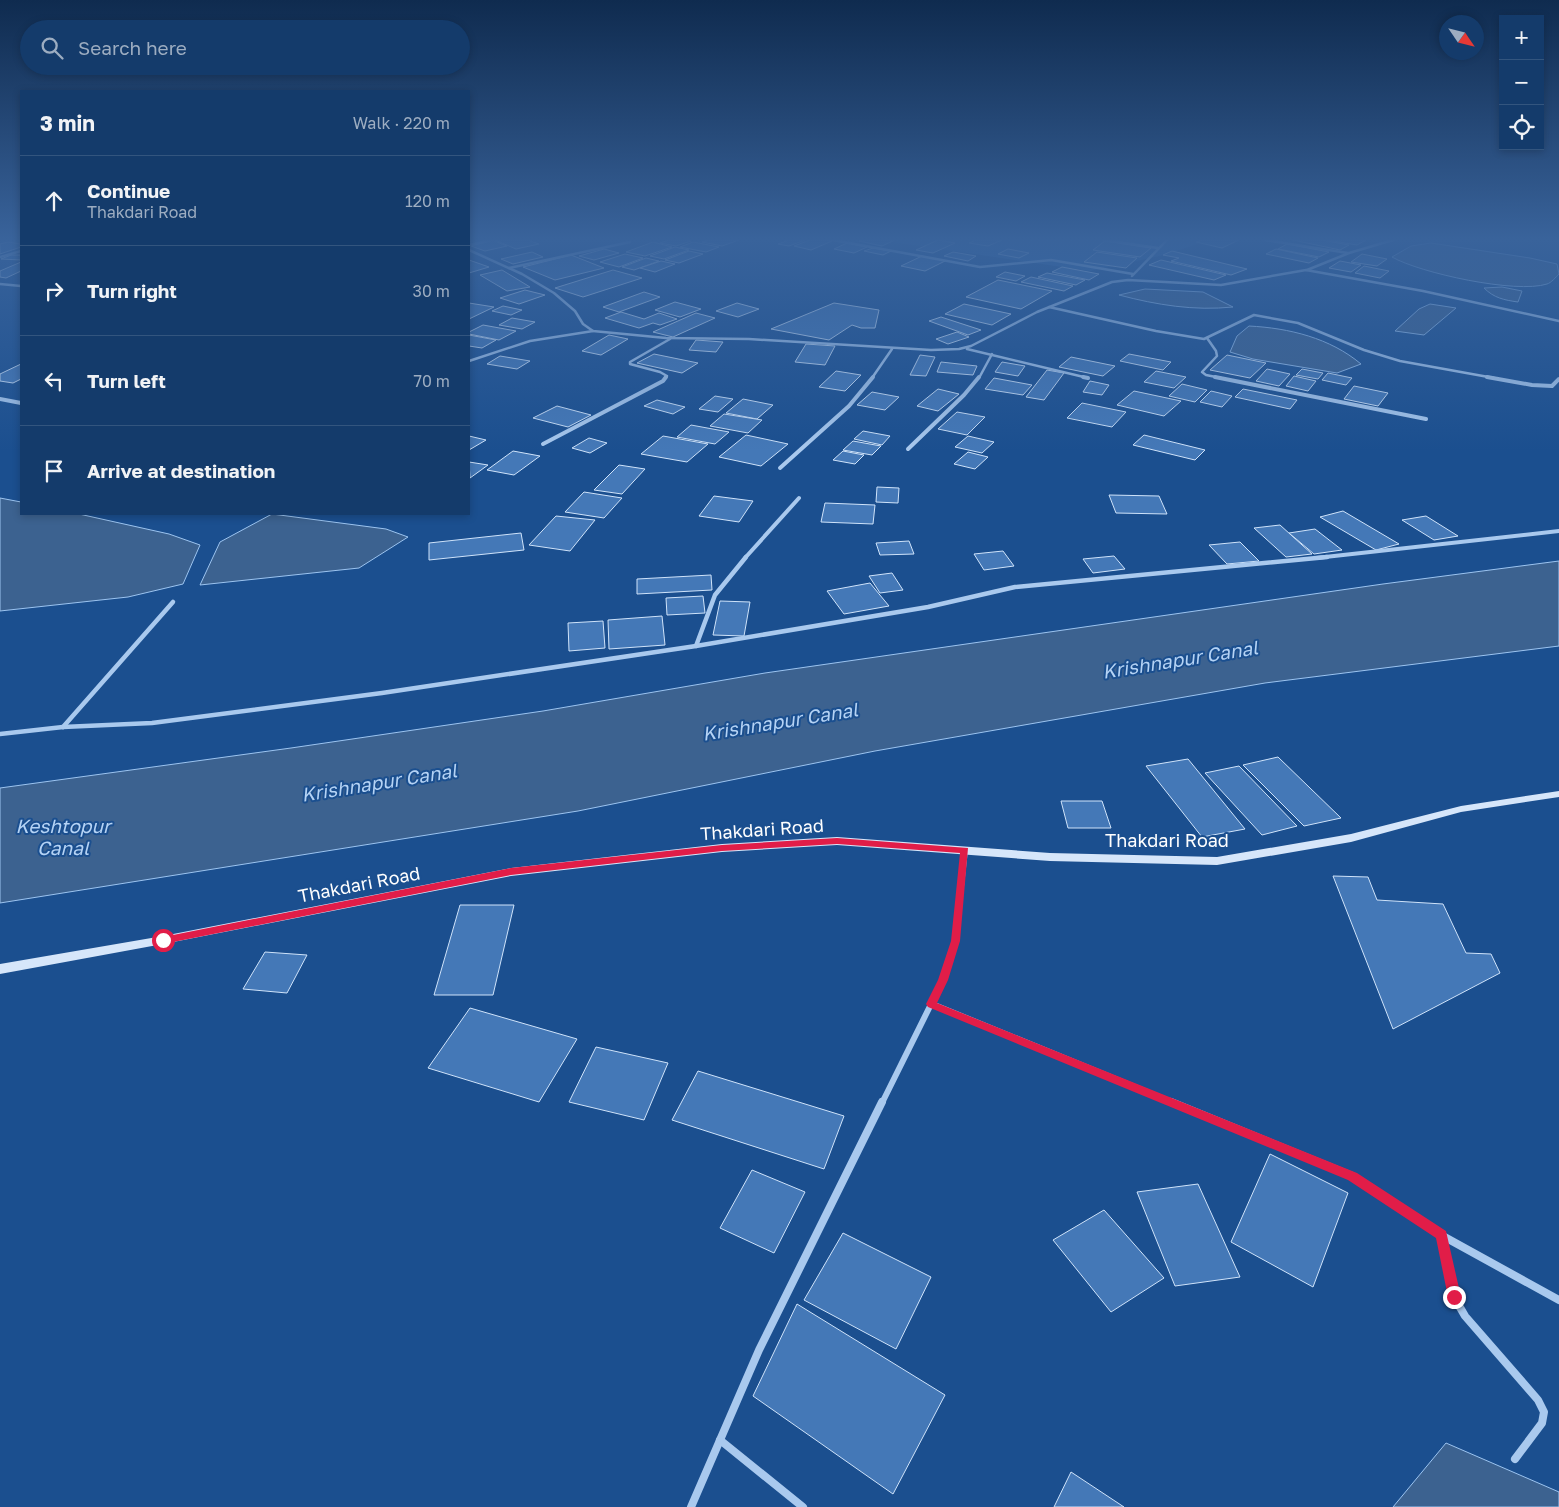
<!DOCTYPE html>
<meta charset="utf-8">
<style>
body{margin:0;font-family:"Golos Text",sans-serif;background:#1d4271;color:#f1f3f6}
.controls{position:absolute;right:15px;top:15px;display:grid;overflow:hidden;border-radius:0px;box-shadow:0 2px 8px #0003}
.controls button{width:45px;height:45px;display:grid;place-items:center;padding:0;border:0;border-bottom:1px solid #33557e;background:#143b6b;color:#f1f3f6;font:25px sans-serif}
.compass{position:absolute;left:1439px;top:15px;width:45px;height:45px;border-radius:50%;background:#143b6b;box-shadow:0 2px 8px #0003;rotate:125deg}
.stop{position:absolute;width:15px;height:15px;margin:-11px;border:4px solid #e11d48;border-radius:50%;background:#fff}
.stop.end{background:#e11d48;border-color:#fff;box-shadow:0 1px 5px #0008}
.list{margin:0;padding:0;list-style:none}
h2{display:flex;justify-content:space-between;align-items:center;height:65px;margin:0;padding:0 20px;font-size:21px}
h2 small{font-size:16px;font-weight:400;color:#9dadc1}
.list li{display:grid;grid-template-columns:32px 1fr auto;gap:15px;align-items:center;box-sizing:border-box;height:90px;padding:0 20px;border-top:1px solid #33557e}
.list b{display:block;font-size:19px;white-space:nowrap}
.list p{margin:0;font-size:16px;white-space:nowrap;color:#9dadc1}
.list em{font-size:16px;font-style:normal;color:#9dadc1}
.icon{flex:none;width:28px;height:28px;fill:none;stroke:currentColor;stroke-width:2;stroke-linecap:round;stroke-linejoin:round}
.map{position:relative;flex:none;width:1559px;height:1507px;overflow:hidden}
.search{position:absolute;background:#143b6b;box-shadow:0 2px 8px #0003;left:20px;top:20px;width:450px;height:55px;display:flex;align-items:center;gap:12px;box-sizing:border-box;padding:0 18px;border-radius:28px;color:#9dadc1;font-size:19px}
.panel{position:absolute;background:#143b6b;box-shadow:0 2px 8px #0003;left:20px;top:90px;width:450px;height:425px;border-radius:0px}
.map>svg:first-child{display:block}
.green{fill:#2e69ad}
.water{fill:#3c6290;stroke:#9cc4f0}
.building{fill:#4478b7;stroke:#cfe3fa}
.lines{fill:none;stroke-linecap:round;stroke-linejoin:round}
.street-far4{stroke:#a9c9ee;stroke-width:2.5}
.street-far3{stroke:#a9c9ee;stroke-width:4}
.street-far2{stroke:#a9c9ee;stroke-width:4.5}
.street-far1{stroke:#a9c9ee;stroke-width:6}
.street{stroke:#a9c9ee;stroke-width:8}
.secondary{fill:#d6e6fa;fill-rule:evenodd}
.route{fill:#e11d48}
.labels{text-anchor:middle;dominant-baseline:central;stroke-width:4;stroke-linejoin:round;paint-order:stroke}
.street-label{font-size:18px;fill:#fff;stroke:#1b4f8f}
.water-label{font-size:19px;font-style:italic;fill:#b5d3f5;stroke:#1b4f8f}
</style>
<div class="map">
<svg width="1559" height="1507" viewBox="0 0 1559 1507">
<rect width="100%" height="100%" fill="#1b4f8f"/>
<!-- green -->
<polygon class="green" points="879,240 1210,240 1164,255 1090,271"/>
<!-- water -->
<g class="water">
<path d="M 1431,243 L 1530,258 L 1557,264 L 1559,274 C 1556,277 1551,283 1547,284 C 1516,294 1420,273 1392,257 L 1411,246 Z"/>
<path d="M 1502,287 L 1522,291 L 1518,302 C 1504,300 1494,298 1484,288 Z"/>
<path d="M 1145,289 L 1203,292 L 1233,307 C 1194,311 1157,305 1119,295 Z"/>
<polygon points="1430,304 1456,308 1424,335 1395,331 1419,309"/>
<path d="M 1249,326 C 1289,328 1330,338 1361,364 L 1337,373 L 1253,359 L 1230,352 L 1237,336 Z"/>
<polygon points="0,498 21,502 21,514 79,514 169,534 200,545 183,584 128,597 0,611"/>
<polygon points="272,514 386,529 408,537 359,568 200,585 220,542"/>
<polygon points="1559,561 1559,646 1265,683 875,751 578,811 0,903 0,788 291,748 543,711 765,673 1383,584"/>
<polygon points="1446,1443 1559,1492 1559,1507 1393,1507"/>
</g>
<!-- building -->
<g class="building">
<polygon points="492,240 507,246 485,251 471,246"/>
<polygon points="495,240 528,240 539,244 516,249"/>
<polygon points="669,240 686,240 691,241 676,246 660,243"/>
<polygon points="709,240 739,240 722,246 702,242"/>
<polygon points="789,240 805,240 789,246 778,244"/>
<polygon points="810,240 827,240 832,241 811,250 794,246"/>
<polygon points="862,240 895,240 882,246 859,241"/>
<polygon points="938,240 955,243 933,253 916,250"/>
<polygon points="976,240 1002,240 988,246 969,243"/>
<polygon points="1202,240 1239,240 1222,248 1196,242"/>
<polygon points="1293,240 1322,240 1349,245 1340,250"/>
<polygon points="1327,240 1366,240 1357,245"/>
<polygon points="1105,241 1151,248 1140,257 1093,250"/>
<polygon points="8,242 21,244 21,247 0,254 0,244"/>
<polygon points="653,242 672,247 645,256 626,252"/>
<polygon points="693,242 719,247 706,252 680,247"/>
<polygon points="847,243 867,247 854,253 834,249"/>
<polygon points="1287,244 1329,252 1319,257 1278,249"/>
<polygon points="675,247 689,250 664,259 650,256"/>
<polygon points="873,248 891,251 883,255 864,251"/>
<polygon points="604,249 619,253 594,260 579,256"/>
<polygon points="1008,249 1029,253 1019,258 998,254"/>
<polygon points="1276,249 1318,258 1309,263 1266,254"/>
<polygon points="689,251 703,254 679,263 665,260"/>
<polygon points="1172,251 1247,269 1231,275 1171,261 1179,258 1163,255"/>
<polygon points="532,252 543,257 513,264 501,259"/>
<polygon points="953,252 976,256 968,261 944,256"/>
<polygon points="1097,252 1137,258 1126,268 1084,262"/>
<polygon points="625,254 643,258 619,267 600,262"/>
<polygon points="1362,254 1387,259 1377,266 1351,262"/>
<polygon points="11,255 21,255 21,260 1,259"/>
<polygon points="571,255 604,268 555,280 523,267"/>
<polygon points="922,256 945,261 925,271 901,266"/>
<polygon points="646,258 659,261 634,270 622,267"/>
<polygon points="469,260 489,267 469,273"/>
<polygon points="1161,260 1226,275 1214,280 1149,265"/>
<polygon points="661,261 675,264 655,272 640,268"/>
<polygon points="1340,261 1361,265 1351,272 1329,268"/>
<polygon points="21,262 21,271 6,278 0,277 0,271"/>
<polygon points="1364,266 1389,271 1380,278 1355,273"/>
<polygon points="1062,267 1099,274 1089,280 1052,272"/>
<polygon points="502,270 530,287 507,291 480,275"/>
<polygon points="613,270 642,278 583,297 555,288"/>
<polygon points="1005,272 1025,276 1016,281 996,277"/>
<polygon points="1047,273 1085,280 1076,285 1038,277"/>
<polygon points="1031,277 1073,286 1064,291 1021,282"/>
<polygon points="998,280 1052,291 1021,309 966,297"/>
<polygon points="525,290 545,295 519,304 500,298"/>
<polygon points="644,292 660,297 619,312 603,307"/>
<polygon points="675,302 701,309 680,317 655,310"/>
<polygon points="469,303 494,307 469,319"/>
<polygon points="737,303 759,309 738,317 716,311"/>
<polygon points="834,303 879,310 875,328 861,328 852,325 829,340 771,329"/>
<polygon points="964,304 1011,314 992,325 945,314"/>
<polygon points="503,306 522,310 511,315 492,311"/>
<polygon points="621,312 644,319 659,313 677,319 660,325 653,323 639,328 605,318"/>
<polygon points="696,313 715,318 673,337 653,332"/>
<polygon points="941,317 981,330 968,335 929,321"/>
<polygon points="512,318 535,322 522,329 499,325"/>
<polygon points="483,325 516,331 499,340 469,334 469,332"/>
<polygon points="957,332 969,337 948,344 936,339"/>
<polygon points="469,335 496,340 482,348 469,346"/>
<polygon points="609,335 628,339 601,355 582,351"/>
<polygon points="696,340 723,342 716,352 689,350"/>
<polygon points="806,344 835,346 825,365 795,362"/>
<polygon points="654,354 698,363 682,373 637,363"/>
<polygon points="1129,354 1171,362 1163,370 1120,361"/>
<polygon points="920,355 935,357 926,376 910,375"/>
<polygon points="1227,355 1266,363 1250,378 1210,370"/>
<polygon points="500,356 530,361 517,369 487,364"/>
<polygon points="1071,357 1115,366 1103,376 1059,367"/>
<polygon points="941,362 977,366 973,375 937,372"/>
<polygon points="1002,362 1025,366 1018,376 995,372"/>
<polygon points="21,364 21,379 13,383 0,381 0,374"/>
<polygon points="1267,369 1290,374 1279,386 1256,381"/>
<polygon points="1302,369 1323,373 1318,379 1296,375"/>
<polygon points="1047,370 1064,373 1044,400 1026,397"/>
<polygon points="836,371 861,375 845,391 819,387"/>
<polygon points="1156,371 1186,377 1174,388 1144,382"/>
<polygon points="1328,373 1352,378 1346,385 1322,380"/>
<polygon points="1294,376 1316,381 1308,391 1286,386"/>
<polygon points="994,378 1032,385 1023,395 985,389"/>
<polygon points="1090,381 1109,385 1102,395 1083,392"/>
<polygon points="1182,384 1207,390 1195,402 1169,396"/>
<polygon points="1354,386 1388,393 1378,406 1344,399"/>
<polygon points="938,389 959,394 938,411 917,406"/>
<polygon points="1243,389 1297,400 1290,409 1235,397"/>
<polygon points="1134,391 1181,401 1164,416 1117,405"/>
<polygon points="1211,391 1232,396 1222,407 1200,402"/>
<polygon points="872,392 899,397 885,410 857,405"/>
<polygon points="715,396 733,399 718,412 699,409"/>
<polygon points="743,399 773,405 757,419 726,413"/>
<polygon points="657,400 685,407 673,414 644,406"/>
<polygon points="1082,403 1126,412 1112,427 1067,418"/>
<polygon points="557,406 591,415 568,427 533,418"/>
<polygon points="957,412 985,417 967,435 938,429"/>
<polygon points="724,414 762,420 748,433 710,426"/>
<polygon points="691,425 729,432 715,444 677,437"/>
<polygon points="863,431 890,436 882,445 854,439"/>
<polygon points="746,435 788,444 761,466 719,457"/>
<polygon points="1144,435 1205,450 1195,460 1133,445"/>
<polygon points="469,436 486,440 469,450"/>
<polygon points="663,436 708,444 687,462 641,454"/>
<polygon points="968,436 994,442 982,453 955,447"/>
<polygon points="589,438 607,443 590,453 572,448"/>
<polygon points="853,441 881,446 872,455 843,450"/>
<polygon points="513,451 540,456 514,475 487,470"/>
<polygon points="843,451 864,455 855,464 833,460"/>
<polygon points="968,452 988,457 975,469 954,464"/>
<polygon points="469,462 488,465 470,478"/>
<polygon points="619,465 645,469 622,494 594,490"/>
<polygon points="877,487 899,488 898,503 876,502"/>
<polygon points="584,492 622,498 604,518 565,512"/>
<polygon points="1109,495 1159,496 1167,514 1116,513"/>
<polygon points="714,496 753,501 739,522 699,516"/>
<polygon points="825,503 875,505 873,524 821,522"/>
<polygon points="1343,511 1399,544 1376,550 1320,517"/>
<polygon points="556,516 595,520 570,551 529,545"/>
<polygon points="1426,516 1458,536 1434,540 1402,520"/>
<polygon points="1280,525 1312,554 1286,557 1254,528"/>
<polygon points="1315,529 1342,550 1314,554 1289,533"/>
<polygon points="521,533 524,550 429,560 429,543"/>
<polygon points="909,541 914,554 880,555 876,543"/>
<polygon points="1240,542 1259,561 1227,564 1209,545"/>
<polygon points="1003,551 1014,566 984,570 974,554"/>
<polygon points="1114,556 1125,569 1093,573 1083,559"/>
<polygon points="892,573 903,590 880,593 869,576"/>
<polygon points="711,575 712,590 637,594 637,579"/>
<polygon points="870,583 889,606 844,614 827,591"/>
<polygon points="703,596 705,613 667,615 666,598"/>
<polygon points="720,601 750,602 744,636 713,635"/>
<polygon points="662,616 665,645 609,649 608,620"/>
<polygon points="603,621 605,648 569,651 568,623"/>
<polygon points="1278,757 1341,818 1304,826 1243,765"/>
<polygon points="1188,759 1245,829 1202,837 1146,766"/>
<polygon points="1239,766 1297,826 1262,835 1205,773"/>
<polygon points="1061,801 1102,801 1111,828 1068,828"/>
<polygon points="1333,876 1368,877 1377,900 1443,904 1466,953 1491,954 1500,973 1393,1029"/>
<polygon points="460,905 514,905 493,995 434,995"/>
<polygon points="265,952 307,955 287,993 243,989"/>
<polygon points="470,1008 577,1039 539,1102 428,1068"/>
<polygon points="596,1047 668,1063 644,1120 569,1102"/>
<polygon points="698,1071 844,1116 824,1169 672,1120"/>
<polygon points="1270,1154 1348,1193 1313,1287 1231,1242"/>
<polygon points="752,1170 805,1192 774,1253 720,1228"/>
<polygon points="1198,1184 1240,1277 1175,1286 1137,1192"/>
<polygon points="1104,1210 1164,1278 1111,1312 1053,1240"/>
<polygon points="843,1233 931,1277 896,1349 804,1300"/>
<polygon points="797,1304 945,1395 893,1494 753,1396"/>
<polygon points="1071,1472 1124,1507 1054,1507"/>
</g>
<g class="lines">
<!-- street-far4 -->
<g class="street-far4">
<polyline points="833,240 980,267 1051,260 1133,274"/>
<polyline points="1104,240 1158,248"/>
<polyline points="1265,240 1348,253"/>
<polyline points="469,245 492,240"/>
<polyline points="469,250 522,274 554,293 575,311 583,324 593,331 666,338 749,339 931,350 959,349 971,346 1037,312 1112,282 1128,280 1221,285 1306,270 1423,291 1559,321"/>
<polyline points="0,257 21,251"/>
<polyline points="509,268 630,242"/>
<polyline points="1307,270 1349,253 1393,240"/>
<polyline points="1132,276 1167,240"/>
<polyline points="0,284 21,286"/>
<polyline points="1049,307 1156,331 1204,339 1254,315 1298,323 1364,350 1400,361 1494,378"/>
<polyline points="1207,338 1216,351 1217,356 1202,372 1206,375 1221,378"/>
<polyline points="967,349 1088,378"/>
<polyline points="469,361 530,341 593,331"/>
<polyline points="665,378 667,376 660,372 630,364 630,362 670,339"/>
<polyline points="872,378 892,349"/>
<polyline points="979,378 992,354"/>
</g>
<!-- street-far3 -->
<g class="street-far3">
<polyline points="1083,377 1088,378"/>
<polyline points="1215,377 1426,419"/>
<polyline points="1487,377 1532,385 1552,386 1559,379"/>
<polyline points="0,399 21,403"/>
<polyline points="543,444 663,381 666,377"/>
<polyline points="908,449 964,395 979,377"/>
<polyline points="780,468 849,406 873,377"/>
<polyline points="745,558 799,498"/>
<polyline points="1316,558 1559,531"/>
</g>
<!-- street-far2 -->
<g class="street-far2">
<polyline points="696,646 715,595 746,557"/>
<polyline points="63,727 173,602"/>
<polyline points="0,734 63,727 152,723 382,693 696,646 928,607 1015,587 1327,557"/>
</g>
<!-- street-far1 -->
<g class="street-far1">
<polyline points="932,1004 1174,1103"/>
<polyline points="882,1103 943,980 955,941 965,850"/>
</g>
<!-- street -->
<g class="street">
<polyline points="1171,1102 1352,1176 1441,1235 1559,1300"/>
<polyline points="1441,1235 1454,1297 1465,1316 1538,1400 1544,1412 1542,1423 1515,1459"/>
<polyline points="720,1440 803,1507"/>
<polyline points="691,1507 759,1350 882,1102"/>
</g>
<!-- secondary -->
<polygon class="secondary" points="1559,791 1559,797 1461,812 1351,842 1217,865 1050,861 837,845 722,852 511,876 163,944 0,974 0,964 163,936 511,868 722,844 837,837 1050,853 1217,857 1351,834 1461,806"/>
</g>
<!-- sky -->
<linearGradient id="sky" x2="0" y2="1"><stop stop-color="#0f2b4f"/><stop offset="0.53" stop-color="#39639b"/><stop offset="1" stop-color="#39639b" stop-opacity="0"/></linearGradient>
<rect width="1559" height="451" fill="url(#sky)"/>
<!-- route -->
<polygon class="route" points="837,838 968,848 960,941 948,980 937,1003 1357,1173 1446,1231 1461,1297 1459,1301 1454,1303 1450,1301 1448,1297 1436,1238 1348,1180 928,1007 926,1004 938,980 951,941 960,853 837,844 722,851 511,875 163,944 158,940 163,937 511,868 722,845"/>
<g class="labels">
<!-- street labels -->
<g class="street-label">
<text transform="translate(762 829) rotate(-4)">Thakdari Road</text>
<text x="1167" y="840">Thakdari Road</text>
<text transform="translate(359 884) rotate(-11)">Thakdari Road</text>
</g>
<!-- water labels -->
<g class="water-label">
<text transform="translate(1180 659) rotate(-9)">Krishnapur Canal</text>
<text transform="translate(780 721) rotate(-9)">Krishnapur Canal</text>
<text transform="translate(379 782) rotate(-9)">Krishnapur Canal</text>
<text x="63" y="825">Keshtopur<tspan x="63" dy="22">Canal</tspan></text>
</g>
</g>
</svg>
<div class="controls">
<button>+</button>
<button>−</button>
<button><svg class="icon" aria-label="locate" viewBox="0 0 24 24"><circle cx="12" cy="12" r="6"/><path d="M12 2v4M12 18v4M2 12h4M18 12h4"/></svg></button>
</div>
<svg class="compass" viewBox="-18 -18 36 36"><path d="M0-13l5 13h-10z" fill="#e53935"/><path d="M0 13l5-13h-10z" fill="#9dadc1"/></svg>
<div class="stop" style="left:163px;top:940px"></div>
<div class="stop end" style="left:1454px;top:1297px"></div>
<div class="search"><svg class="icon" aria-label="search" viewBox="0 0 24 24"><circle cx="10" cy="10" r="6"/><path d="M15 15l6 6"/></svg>Search here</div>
<section class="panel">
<h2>3 min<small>Walk · 220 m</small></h2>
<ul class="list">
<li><svg class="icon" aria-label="ahead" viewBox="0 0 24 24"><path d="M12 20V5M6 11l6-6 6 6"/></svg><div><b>Continue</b><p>Thakdari Road</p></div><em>120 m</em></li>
<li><svg class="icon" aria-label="right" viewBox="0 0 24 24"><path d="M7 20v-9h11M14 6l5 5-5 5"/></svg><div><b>Turn right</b></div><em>30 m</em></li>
<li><svg class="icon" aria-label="left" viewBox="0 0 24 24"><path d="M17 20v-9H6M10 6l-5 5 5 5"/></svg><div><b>Turn left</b></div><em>70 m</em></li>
<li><svg class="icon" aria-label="arrive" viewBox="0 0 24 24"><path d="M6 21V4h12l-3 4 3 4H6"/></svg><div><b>Arrive at destination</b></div></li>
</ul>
</section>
</div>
